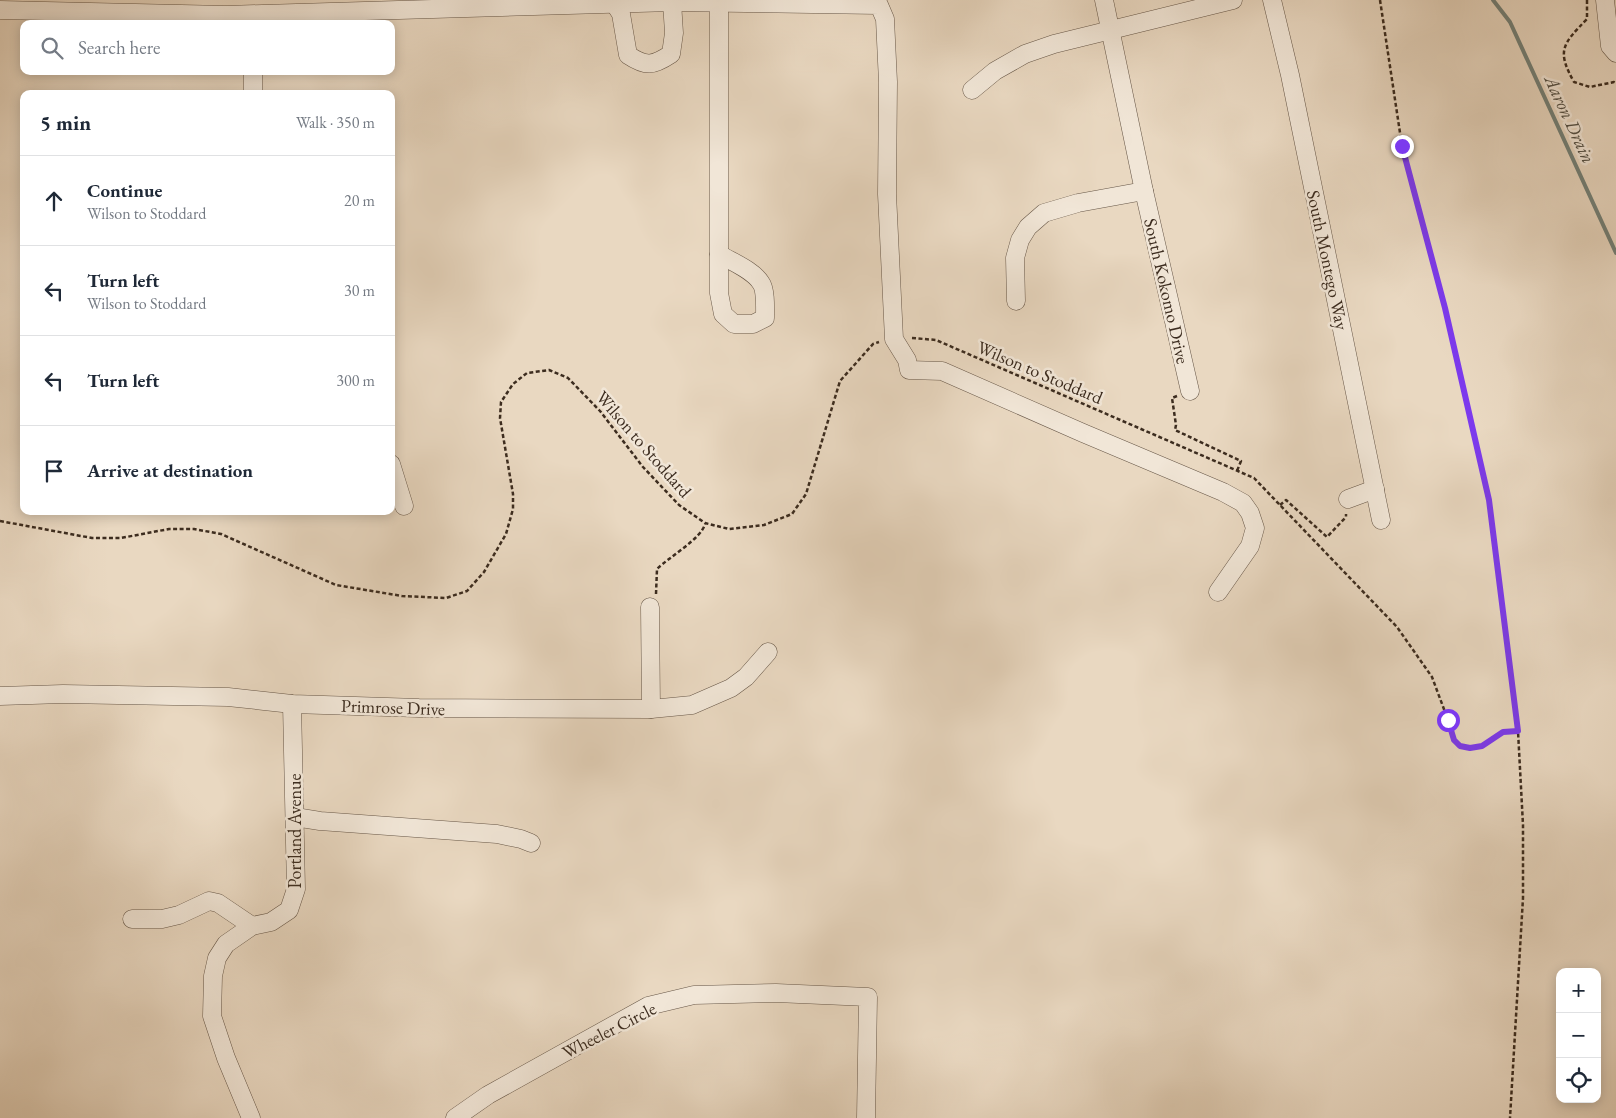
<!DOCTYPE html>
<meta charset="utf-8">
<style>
body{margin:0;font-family:"EB Garamond",serif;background:#f6f6f7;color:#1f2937}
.controls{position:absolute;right:15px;bottom:15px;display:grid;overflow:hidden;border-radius:10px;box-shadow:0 2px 12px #0003}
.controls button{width:45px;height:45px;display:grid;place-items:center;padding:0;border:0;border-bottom:1px solid #e0e1e3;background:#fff;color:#1f2937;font:25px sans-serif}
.stop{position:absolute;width:15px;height:15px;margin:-11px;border:4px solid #7c3aed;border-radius:50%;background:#fff}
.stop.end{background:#7c3aed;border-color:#fff;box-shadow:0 1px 5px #0008}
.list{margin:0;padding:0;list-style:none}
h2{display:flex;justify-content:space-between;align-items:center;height:65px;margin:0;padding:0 20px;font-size:21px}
h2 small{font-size:16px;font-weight:400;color:#747a83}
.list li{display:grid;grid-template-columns:32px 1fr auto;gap:15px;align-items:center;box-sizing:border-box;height:90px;padding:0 20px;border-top:1px solid #e0e1e3}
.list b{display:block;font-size:19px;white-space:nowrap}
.list p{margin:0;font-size:16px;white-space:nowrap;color:#747a83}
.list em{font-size:16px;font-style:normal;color:#747a83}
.icon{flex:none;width:28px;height:28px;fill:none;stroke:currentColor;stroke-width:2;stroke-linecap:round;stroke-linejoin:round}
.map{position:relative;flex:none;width:1616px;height:1118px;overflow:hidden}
.search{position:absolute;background:#fff;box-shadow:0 2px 12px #0003;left:20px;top:20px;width:375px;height:55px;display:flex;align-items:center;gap:12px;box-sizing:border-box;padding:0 18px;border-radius:10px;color:#747a83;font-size:19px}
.panel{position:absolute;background:#fff;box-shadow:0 2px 12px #0003;left:20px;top:90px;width:375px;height:425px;border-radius:10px}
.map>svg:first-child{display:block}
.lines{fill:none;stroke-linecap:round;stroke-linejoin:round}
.stream{stroke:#738179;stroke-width:4}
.minor-casing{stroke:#675748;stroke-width:19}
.path{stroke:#3c2c1f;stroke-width:2.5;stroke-dasharray:4 2.5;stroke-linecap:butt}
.minor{stroke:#f1e6d7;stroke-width:18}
.route{stroke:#7c3aed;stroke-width:6}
.labels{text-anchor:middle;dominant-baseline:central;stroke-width:5;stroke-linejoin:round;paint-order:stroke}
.street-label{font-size:18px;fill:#3c2c1f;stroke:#f1e6d7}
.water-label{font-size:19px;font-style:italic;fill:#534f44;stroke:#f1e6d7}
</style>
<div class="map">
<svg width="1616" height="1118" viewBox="0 0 1616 1118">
<rect width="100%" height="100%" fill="#e9d8c1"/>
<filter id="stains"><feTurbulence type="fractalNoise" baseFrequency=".004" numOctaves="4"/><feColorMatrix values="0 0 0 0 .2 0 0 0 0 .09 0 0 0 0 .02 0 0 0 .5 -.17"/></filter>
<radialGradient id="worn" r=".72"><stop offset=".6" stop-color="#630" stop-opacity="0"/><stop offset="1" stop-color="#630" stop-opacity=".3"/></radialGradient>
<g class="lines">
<!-- stream -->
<polyline class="stream" points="1493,0 1510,22 1616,253"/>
<!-- minor casing -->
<g class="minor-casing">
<g id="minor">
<polyline points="1104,0 1144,191 1190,391"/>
<polyline points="1272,0 1290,75 1381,520"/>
<polyline points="1605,0 1610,46 1616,53"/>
<path d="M 614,3 L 621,14 L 628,55 C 646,67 653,66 671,54 L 674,33 L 672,2"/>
<polyline points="719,3 719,254"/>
<polyline points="0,10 226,15 672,2 879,5 885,19 888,82 887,194 894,339 907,360 909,370 942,371 1083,433 1223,492 1243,503 1250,513 1255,528 1250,546 1218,592"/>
<polyline points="972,90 995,71 1025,54 1054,44 1233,0"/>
<polyline points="253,94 253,71"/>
<path d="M 719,254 C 732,262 753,270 761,283 C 766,290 765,309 765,318 L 753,324 L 734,324 L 723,314 L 719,293 Z"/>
<polyline points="1016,301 1015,258 1020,240 1028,227 1044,213 1078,203 1144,191"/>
<polyline points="391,464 404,506"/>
<polyline points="1348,499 1375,489"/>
<polyline points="650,607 651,709"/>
<polyline points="0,696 63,694 228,697 292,704 419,708 651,709 692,705 731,688 746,677 768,652"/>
<polyline points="295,817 320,821 497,834 521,839 531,843"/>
<polyline points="132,919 162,919 179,915 209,901 218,903 252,926"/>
<polyline points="251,1118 226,1058 212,1016 213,976 217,958 226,944 252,926 271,922 289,910 296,889 292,704"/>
<polyline points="455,1118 488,1095 648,1006 694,995 776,993 868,997 866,1118"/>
</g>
</g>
<!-- path -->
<g class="path">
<polyline points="1380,0 1402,146 1445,308 1489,500 1518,731 1523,825 1523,898 1510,1118"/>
<path d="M 1587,0 L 1587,19 C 1563,44 1556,50 1574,82 L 1590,87 L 1614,82 L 1616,83"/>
<polyline points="912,338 936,340 1254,478 1397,627 1432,677 1448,720 1454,740 1460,746 1471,748 1482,746 1496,735 1503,732 1518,731"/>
<polyline points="1177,396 1172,398 1176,425 1175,430 1241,461 1237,471"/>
<polyline points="1280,505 1286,500 1327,537 1346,517 1346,514"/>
<polyline points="0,521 92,538 121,538 169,529 194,529 221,534 336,585 402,596 446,598 467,591 484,572 506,534 513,509 513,494 500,418 501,402 513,384 527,373 549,370 568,378 600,411 643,467 679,505 705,523 729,529 764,525 792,514 806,494 840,381 873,344 879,342"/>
<path d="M 656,594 L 657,569 C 669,557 701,539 705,524"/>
</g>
<!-- minor -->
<use href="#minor" class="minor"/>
</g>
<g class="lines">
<!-- route -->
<polyline class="route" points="1402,146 1445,308 1489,500 1518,731 1503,732 1482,746 1470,748 1460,746 1454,740 1448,720"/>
</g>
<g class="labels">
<!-- street labels -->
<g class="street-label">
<text transform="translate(1328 260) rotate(78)">South Montego Way</text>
<text transform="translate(1167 291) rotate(77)">South Kokomo Drive</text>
<text transform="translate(1040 372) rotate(23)">Wilson to Stoddard</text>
<text transform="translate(644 444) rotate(49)">Wilson to Stoddard</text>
<text transform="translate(393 707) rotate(2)">Primrose Drive</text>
<text transform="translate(294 831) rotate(-90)">Portland Avenue</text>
<text transform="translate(609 1030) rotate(-27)">Wheeler Circle</text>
</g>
<!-- water labels -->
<g class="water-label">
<text transform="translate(1570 119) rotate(65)">Aaron Drain</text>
</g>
</g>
<rect width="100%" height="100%" filter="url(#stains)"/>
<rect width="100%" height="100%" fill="url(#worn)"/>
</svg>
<div class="controls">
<button>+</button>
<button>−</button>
<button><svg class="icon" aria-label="locate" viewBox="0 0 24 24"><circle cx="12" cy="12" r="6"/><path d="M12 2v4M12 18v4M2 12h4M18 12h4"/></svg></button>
</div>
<div class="stop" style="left:1448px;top:720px"></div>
<div class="stop end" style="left:1402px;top:146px"></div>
<div class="search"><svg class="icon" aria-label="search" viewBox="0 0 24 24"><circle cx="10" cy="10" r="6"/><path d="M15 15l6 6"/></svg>Search here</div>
<section class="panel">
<h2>5 min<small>Walk · 350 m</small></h2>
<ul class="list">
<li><svg class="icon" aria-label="ahead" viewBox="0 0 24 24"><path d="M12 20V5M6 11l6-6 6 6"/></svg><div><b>Continue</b><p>Wilson to Stoddard</p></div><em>20 m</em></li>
<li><svg class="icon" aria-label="left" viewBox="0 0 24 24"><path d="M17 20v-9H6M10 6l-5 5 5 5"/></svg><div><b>Turn left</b><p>Wilson to Stoddard</p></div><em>30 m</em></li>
<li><svg class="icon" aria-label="left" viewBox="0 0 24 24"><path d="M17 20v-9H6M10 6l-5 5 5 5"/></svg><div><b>Turn left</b></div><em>300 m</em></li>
<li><svg class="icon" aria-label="arrive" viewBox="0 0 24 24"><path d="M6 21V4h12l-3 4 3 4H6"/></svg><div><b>Arrive at destination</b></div></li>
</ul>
</section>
</div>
